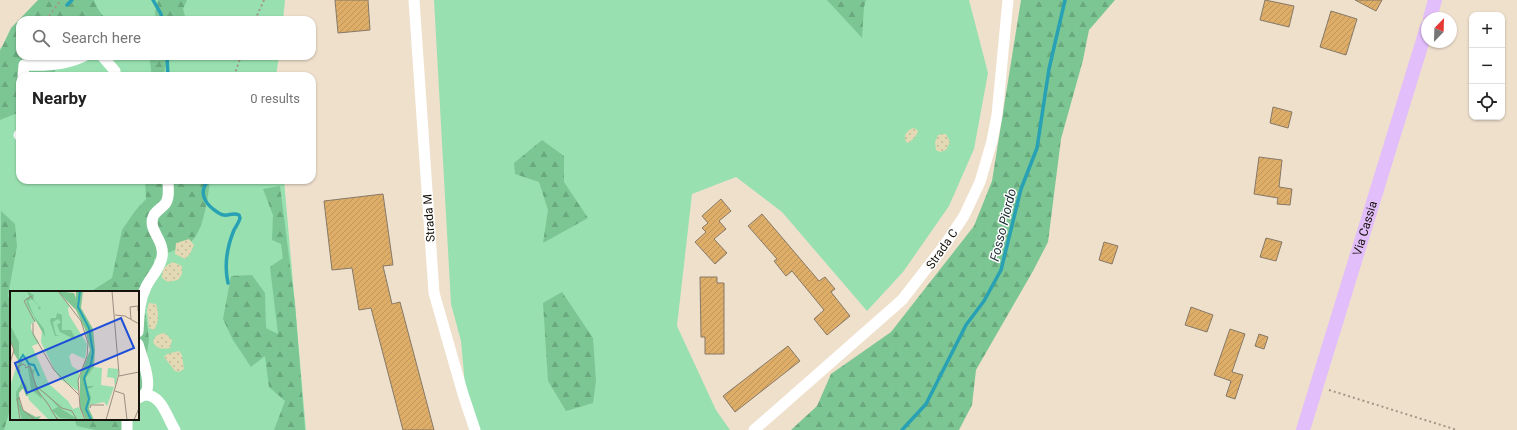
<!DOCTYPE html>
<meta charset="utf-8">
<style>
body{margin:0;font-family:Roboto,sans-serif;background:#f6f6f6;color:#222}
.controls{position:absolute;right:12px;top:12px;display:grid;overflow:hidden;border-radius:8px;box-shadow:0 1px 3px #0004}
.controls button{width:36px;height:36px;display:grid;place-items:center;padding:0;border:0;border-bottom:1px solid #e0e0e0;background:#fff;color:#222;font:20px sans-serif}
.compass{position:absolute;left:1421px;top:12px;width:36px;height:36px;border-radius:50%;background:#fff;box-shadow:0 1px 3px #0004;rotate:23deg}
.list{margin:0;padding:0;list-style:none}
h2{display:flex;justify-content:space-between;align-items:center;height:52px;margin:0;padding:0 16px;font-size:17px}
h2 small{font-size:13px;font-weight:400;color:#767676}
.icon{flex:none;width:22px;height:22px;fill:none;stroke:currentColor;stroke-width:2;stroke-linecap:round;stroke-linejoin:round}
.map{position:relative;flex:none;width:1517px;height:430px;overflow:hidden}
.search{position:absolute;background:#fff;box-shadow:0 1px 3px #0004;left:16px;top:16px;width:300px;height:44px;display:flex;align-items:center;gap:10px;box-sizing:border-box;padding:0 14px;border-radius:12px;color:#767676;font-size:15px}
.panel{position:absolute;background:#fff;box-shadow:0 1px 3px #0004;left:16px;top:72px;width:300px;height:112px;border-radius:12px}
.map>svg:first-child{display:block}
.grass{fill:#98e0af;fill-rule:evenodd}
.forest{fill:url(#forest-firs)}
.sand{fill:url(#sand-dots)}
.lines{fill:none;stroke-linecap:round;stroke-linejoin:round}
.stream{stroke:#27a1b3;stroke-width:3.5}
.building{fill:url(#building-hatch);stroke:#867967}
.path{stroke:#a29687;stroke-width:2;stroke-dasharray:2 3;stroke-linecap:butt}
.minor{stroke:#fff;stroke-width:11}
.major{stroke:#e2befa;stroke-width:14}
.labels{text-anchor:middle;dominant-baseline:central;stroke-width:3;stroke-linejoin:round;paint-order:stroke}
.street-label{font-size:12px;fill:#17120b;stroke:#fff}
.water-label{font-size:13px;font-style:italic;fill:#1b3033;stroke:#fff}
.inset-river{fill:none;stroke:#27a1b3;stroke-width:2}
.inset-road{fill:none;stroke:#998e7f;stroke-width:1}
.view{fill:#1d4ed8;fill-opacity:0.15;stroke:#1d4ed8;stroke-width:2}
.inset-edge{fill:none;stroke:#17120b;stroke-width:2}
</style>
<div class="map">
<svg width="1517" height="430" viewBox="0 0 1517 430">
<defs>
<pattern id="forest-firs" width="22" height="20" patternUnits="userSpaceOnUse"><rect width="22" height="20" fill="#7cc694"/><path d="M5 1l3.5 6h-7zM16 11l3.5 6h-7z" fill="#6aa97e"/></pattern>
<pattern id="sand-dots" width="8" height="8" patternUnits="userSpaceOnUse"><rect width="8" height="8" fill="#e3d9b4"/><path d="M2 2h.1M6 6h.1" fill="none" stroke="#c2b999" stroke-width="1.8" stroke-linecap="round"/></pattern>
<pattern id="building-hatch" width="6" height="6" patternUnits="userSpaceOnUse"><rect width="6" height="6" fill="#deae69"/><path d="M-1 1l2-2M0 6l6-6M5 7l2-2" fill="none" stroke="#be955a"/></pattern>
</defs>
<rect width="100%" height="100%" fill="#efe0cc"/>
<!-- grass -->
<g class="grass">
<polygon points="40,0 285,0 283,20 24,20"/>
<polygon points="434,0 969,0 988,73 974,149 949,206 903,272 867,311 782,212 736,177 692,194 677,326 716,410 730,430 469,430 461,341 451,304"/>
<path d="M 20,25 L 20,56 L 279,56 L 276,76 L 20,76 L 20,180 L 284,180 L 306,430 L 0,430 L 0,49 ZM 11,292 L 138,292 L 138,419 L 11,419 Z"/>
</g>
<!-- forest -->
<g class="forest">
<polygon points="38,0 94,0 98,9 106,20 20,20 20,56 59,56 55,71 57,76 20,76 20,112 0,120 0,51 11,28"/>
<polygon points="158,0 187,0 183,9 186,20 156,20 155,12"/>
<polygon points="827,0 866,0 864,7 862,38"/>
<polygon points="1021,0 1115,0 1089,30 1083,60 1061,139 1048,242 1033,271 976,370 972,405 959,430 791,430 817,406 831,374 891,332 974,226 992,181"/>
<polygon points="149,56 168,56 164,73 166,76 152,76"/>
<polygon points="542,140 564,156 564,182 588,218 543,243 548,210 539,182 515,174 514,163"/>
<path d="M 145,180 L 210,180 C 208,197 204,230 191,242 C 187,246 161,255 154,259 L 153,282 L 143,308 L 146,316 L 149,339 L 147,353 L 149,385 L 138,391 L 138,292 L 90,292 L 112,278 L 122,230 L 135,211 L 146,199 Z"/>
<polygon points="280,186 295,304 305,430 274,430 285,401 269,387 265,356 251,367 233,340 223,319 231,276 252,275 265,293 266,328 278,334 270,267 283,258 281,244 272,240 273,215 263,189"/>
<polygon points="1,211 15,224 17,246 8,296 11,301 11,406 4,430 0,430"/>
<polygon points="562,292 593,338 596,381 593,403 566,411 548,381 543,303"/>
<polygon points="74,419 127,419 124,430 95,430 77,426"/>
</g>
<!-- sand -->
<g class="sand">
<path d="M 913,128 L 916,129 L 918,131 C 917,136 911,142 907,143 C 902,137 906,131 913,128 Z"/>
<polygon points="943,134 946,134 950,142 946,150 940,152 936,150 935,142 938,135"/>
<polygon points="189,239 194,245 190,254 185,259 175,254 176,243"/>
<path d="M 173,262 L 182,266 L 182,274 L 178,280 L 168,282 L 162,278 C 162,268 165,266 173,262 Z"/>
<path d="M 149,303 L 156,304 C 159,314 159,321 154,330 L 149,328 L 147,310 Z"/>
<path d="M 165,333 L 172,340 L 170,348 C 162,349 158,350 153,342 C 155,335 158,334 165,333 Z"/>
<polygon points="179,351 182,355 184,369 179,372 175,371 164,357 167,354"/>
</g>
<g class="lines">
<!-- stream -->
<g class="stream">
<polyline points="153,0 161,14 162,20"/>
<polyline points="67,5 72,0"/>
<polyline points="167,56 168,76"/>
<path d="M 209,180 C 199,190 203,201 213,209 C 216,211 220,215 224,215 C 229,216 233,212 239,215 L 240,218 C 239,223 236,226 234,230 C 227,247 224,265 228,283"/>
<polyline points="902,430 926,404 966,325 984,301 1001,270 1021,189 1037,148 1049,69 1065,0"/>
</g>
</g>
<!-- building -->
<g class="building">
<polygon points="335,0 368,0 370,30 338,33"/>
<polygon points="1265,0 1294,6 1289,27 1260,20"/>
<polygon points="1355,0 1382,0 1376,11"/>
<polygon points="1331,11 1357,19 1346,55 1320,47"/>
<polygon points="1273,107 1292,112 1288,128 1270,123"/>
<polygon points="1259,157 1282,160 1279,187 1292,189 1290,205 1277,204 1278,198 1254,194"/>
<polygon points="383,194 393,265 383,266 392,304 400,302 434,430 403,430 371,308 359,310 352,268 332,270 324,201"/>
<polygon points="721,199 731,211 719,221 726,229 714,239 727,253 715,264 695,242 706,232 702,228 708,223 702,216"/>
<polygon points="762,214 819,281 825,277 835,289 831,292 850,316 827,335 814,319 824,310 792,271 786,276 774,261 777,259 748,226"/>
<polygon points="1266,238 1282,242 1276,261 1260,257"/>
<polygon points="1104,242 1118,246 1112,264 1099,260"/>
<polygon points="700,277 717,277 717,283 724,283 724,354 705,354 705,337 701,337"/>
<polygon points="1191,307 1213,315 1207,332 1185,325"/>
<polygon points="1230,329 1245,334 1232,372 1243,375 1235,399 1226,396 1231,381 1214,375"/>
<polygon points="1259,334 1268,337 1264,349 1255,346"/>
<polygon points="788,346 800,361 735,412 723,396"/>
</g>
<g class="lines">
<!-- path -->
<g class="path">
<polyline points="46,20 61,0"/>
<polyline points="255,20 264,0"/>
<polyline points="234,76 241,56"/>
<polyline points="1329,390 1457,430"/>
</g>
<!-- minor -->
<g class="minor">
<polyline points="414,0 434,293 463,394 475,430"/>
<polyline points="102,56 115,71 115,76"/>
<path d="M 23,76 L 24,65 C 44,66 66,65 84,56"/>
<polyline points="19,135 20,134"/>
<path d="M 138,332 C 139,316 139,301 146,287 C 151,276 160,269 162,257 C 165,240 148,231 153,217 C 155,211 161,209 165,204 C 170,198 168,187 168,180"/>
<path d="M 138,344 C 141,355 154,386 144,395 C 142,396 140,397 138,398"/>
<path d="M 144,395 C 162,394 167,418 175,430"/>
<polyline points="127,419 127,430"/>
<polyline points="754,430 902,300 944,246 964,216 980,182 992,141 997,115 1008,0"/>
</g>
<!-- major -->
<g class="major">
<polyline points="1430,18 1435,0"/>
<path id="s1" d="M 1303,430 L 1427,27"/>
</g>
</g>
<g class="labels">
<!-- street labels -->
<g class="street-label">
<text transform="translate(429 218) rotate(-94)">Strada M</text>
<text stroke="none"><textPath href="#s1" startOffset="211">Via Cassia</textPath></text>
<text transform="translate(942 249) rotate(-55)">Strada C</text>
</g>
<!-- water labels -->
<g class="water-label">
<text transform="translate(1003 225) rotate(-76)">Fosso Piordo</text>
</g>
</g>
<!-- overview -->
<g transform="translate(10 291)">
<rect width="129" height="129" fill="#efe0cc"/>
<path d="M 0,0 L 47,0 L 60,15 L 58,17 L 59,24 L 77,53 L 75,68 L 62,62 L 59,65 L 62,75 L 69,80 L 68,100 L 50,88 L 45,80 L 31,51 L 32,40 L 26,30 L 21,33 L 21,38 L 29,52 L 22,55 L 39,93 L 58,110 L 63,118 L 69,116 L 74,128 L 39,129 L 19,109 L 16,98 L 9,98 L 7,107 L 15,129 L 1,129 L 0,96 L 8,70 L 0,48 ZM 84,76 L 92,77 L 91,94 L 104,96 L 97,115 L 94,111 L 80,114 L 78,97 L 85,95 L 77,95 L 76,87 ZM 98,77 L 109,78 L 105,96 L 104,87 L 97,86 Z" fill="#98e0af"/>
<path d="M 17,0 L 24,4 L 23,8 L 31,17 L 28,19 L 29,15 L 24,10 L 21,8 L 18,10 L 24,25 L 34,38 L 35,46 L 17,13 L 16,7 L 19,7 L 19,5 ZM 47,0 L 64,2 L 66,7 L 66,0 L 73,0 L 71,17 L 83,38 L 85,58 L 84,76 L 76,87 L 77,95 L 85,95 L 78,98 L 81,106 L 79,118 L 84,129 L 76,129 L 70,118 L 70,85 L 80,59 L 75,38 L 66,19 ZM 47,22 L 52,24 L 52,39 L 61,39 L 66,49 L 50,41 L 47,34 L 51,31 L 48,28 L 43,31 L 44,36 L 46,44 L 50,45 L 45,45 L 40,30 L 41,27 L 46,27 ZM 0,34 L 9,51 L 9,68 L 13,70 L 7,82 L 8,69 L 3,61 L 4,59 L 0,48 ZM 16,64 L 22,79 L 25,78 L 23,85 L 32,108 L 21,98 ZM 11,87 L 17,95 L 18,105 L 16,105 L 13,97 L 9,102 L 10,112 L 13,119 L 26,126 L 31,125 L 28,129 L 12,129 L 6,107 L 6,101 L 11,93 ZM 32,98 L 53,119 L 69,129 L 50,127 L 42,119 L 48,116 Z" fill="#7cc694"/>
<path class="inset-river" d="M 70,0 L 68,16 L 79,37 L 83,61 L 81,73 L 74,87 L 79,108 L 76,118 L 81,129M 9,70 L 13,64 L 19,73 L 24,74 L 29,85"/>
<path class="inset-road" d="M 48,0 L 71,30 L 78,52 L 77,65 L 68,89 L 70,116 L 75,129M 23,8 L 21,5 L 14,10 L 25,31M 105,24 L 115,25 L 129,33M 121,28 L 120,16 L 128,15 L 128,20M 23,32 L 23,43 L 44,79 L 69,104M 0,49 L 4,59 L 0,72M 15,77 L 20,75 L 27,99 L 38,113 L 42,120 L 47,128 L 48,128 L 45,125M 10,81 L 8,76 L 13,73 L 16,75M 109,85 L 129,81M 26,95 L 52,117 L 62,120 L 67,129M 105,100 L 114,103 L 117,129M 9,106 L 13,119 L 25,129M 9,107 L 7,108 L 10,129M 80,117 L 81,114 L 94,114M 96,129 L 109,83 L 102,0M 124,129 L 129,117"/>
<path class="view" d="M 111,27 L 124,57 L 17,102 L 5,72 Z"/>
<rect width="129" height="129" class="inset-edge"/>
</g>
</svg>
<div class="controls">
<button>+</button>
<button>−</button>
<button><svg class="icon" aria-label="locate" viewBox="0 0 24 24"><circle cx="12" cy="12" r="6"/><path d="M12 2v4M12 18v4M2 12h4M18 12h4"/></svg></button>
</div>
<svg class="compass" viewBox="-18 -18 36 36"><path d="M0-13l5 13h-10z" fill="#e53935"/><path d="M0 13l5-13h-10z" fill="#767676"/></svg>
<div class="search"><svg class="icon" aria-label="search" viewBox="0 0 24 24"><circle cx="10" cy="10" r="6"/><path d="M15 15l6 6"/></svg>Search here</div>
<section class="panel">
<h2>Nearby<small>0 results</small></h2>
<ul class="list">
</ul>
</section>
</div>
